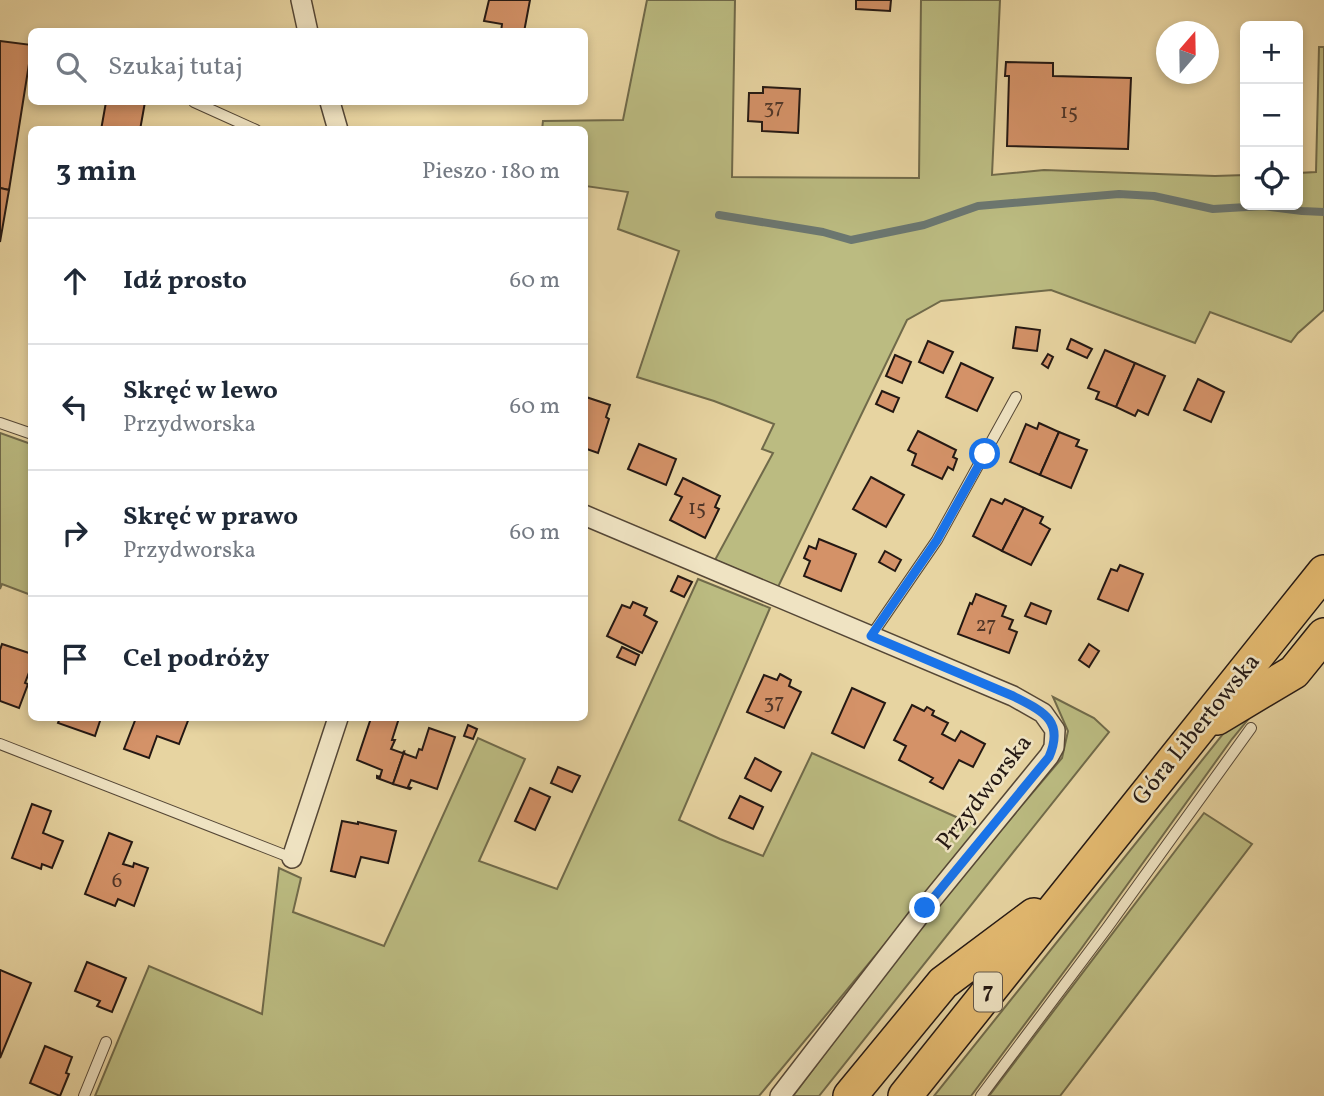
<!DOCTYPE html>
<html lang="pl">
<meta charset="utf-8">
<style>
body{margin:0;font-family:Vollkorn,serif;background:#f2f2f3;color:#1f2937}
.controls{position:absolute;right:21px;top:21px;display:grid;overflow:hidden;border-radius:10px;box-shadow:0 4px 10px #0003}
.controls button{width:63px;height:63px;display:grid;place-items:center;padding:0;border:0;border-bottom:2px solid #e0e1e3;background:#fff;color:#1f2937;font:35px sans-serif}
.compass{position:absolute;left:1156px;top:21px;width:63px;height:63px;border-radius:50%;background:#fff;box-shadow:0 4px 10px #0003;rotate:20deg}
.stop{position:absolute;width:21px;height:21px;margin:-16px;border:5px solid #1a73e8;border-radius:50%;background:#fff}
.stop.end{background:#1a73e8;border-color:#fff;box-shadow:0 2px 7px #0008}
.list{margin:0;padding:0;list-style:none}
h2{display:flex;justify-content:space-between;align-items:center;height:91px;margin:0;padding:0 28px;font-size:30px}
h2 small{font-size:23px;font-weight:400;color:#747a83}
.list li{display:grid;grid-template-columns:46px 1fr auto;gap:21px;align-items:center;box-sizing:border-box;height:126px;padding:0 28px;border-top:2px solid #e0e1e3}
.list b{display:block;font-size:26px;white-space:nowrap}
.list p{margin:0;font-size:23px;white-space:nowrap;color:#747a83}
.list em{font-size:23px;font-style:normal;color:#747a83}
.icon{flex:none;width:38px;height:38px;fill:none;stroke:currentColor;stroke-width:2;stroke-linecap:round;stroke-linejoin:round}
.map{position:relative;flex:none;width:1324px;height:1096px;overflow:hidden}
.search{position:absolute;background:#fff;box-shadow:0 4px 10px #0003;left:28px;top:28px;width:560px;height:77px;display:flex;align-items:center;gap:18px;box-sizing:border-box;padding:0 24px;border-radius:10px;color:#747a83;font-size:26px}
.panel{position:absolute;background:#fff;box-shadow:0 4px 10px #0003;left:28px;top:126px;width:560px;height:595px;border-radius:10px}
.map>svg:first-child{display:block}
.green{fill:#bbbb81;stroke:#706a4a;stroke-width:2}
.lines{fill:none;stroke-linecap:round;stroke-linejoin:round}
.stream{stroke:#6b7771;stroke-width:8}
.building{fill:#d49268;stroke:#241813;stroke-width:2}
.service-casing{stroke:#554736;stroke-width:12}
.minor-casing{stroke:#554736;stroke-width:22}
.trunk-casing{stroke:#241813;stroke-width:36}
.service{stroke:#efe3c2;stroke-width:10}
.minor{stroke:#efe3c2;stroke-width:19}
.trunk{stroke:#e4ba70;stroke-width:33}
.route{stroke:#1a73e8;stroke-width:9}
.labels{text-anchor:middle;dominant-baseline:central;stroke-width:5;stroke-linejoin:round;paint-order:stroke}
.number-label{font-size:21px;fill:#503628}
.shield{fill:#efe3c2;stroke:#615548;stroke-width:2}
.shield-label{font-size:23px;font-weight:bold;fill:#241813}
.street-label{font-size:24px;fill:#241813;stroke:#efe3c2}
</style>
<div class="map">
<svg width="1324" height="1096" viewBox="0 0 1324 1096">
<rect width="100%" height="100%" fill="#e7d4a1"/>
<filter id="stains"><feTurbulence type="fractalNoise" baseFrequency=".00286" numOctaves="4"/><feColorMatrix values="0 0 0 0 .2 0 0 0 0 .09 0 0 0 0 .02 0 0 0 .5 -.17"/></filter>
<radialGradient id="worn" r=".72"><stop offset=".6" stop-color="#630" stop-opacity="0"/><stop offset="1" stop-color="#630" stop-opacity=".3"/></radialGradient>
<!-- green -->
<g class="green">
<polygon points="647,0 735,0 732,177 919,178 921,0 1000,0 992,175 1044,170 1215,176 1245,175 1245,205 1298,205 1298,173 1316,172 1319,47 1324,47 1324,310 1298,333 1291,342 1210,312 1195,343 1051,290 941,301 907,320 778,587 715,560 773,453 762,449 774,424 714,401 637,377 679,251 618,229 628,192 585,186 584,130 542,130 543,121 623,120"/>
<polygon points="0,433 31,444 31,595 2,584 0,589"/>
<polygon points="698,579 770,608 679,820 720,839 763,856 812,753 981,828 759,1096 95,1096 149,966 262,1014 279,868 301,878 293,912 384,946 478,738 525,759 479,861 557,889"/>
<polygon points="1310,625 1319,633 1232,739 1081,949 971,1096 934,1096"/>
<polygon points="1053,697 1094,718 1109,732 819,1096 793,1096 933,910 1062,758 1068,731"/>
<polygon points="1204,813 1252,844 1060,1096 989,1096"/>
</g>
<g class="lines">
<!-- stream -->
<polyline class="stream" points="719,215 823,232 851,240 924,225 978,206 1119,194 1154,196 1213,209 1263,206 1302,211 1324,212"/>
</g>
<!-- building -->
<g class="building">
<polygon points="489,0 530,0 524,32 501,32 502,24 484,21"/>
<polygon points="856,0 891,0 890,11 856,9"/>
<polygon points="0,41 32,45 9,190 0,188"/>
<polygon points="1006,62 1053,63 1053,76 1131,78 1128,149 1007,146 1009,76 1005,76"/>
<polygon points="763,87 800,89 798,133 762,131 762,122 748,121 749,93 763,93"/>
<polygon points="106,102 145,102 140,130 101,130"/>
<polygon points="0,188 9,190 0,242"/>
<polygon points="1016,327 1040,330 1037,351 1013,348"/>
<polygon points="1071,339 1092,349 1087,358 1067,349"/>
<polygon points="928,341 953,352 943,373 919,362"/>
<polygon points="1105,350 1135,363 1116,407 1096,399 1099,392 1088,388"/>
<polygon points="1048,354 1053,357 1048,368 1042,364"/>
<polygon points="895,355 911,362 902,383 886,376"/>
<polygon points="961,363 993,378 977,411 946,397"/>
<polygon points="1135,363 1165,376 1148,415 1138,410 1135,416 1116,407"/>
<polygon points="1198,379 1224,392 1211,422 1184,410"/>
<polygon points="882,391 899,398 893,412 876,404"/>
<polygon points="586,397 610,405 606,417 609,419 598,453 584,448 584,401"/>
<polygon points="1039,423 1059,432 1040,475 1010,462 1026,424 1037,429"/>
<polygon points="918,431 956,450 953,457 957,459 953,470 948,467 942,479 912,465 916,454 908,450"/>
<polygon points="1059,432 1079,440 1076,446 1087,450 1071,488 1040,475"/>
<polygon points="639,444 676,459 666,485 628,469"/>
<polygon points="871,477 904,495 886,527 853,509"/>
<polygon points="683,478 720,496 715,507 719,509 705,538 670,520 682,497 675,494"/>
<polygon points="991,499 1002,504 1005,499 1024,508 1002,551 973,536"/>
<polygon points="1024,508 1043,517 1040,523 1050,529 1031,565 1002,551"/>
<polygon points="819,539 856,554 841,591 804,576 810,561 804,558 809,546 816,549"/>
<polygon points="885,551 901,560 895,571 879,562"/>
<polygon points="1120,565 1143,574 1128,611 1098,599 1111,569 1117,571"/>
<polygon points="678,576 692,582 684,597 671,591"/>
<polygon points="976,594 1006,606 1002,616 1013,620 1009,629 1017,632 1009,653 958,634 970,603 972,604"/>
<polygon points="633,602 647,608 644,615 657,622 642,653 607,636 622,605 630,608"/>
<polygon points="1031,603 1051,611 1046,624 1025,616"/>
<polygon points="2,644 32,654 32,671 30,670 25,683 28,684 19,708 0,701 0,650"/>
<polygon points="1089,644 1099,651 1089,667 1079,660"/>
<polygon points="622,647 639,655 635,665 617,657"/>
<polygon points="780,674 791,680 789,686 801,692 784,728 747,712 764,675 777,680"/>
<polygon points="852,688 885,703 864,748 832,733"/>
<polygon points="912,705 924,711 927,707 934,711 932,715 948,723 942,734 955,741 961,731 985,744 973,767 959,760 943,789 930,782 933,778 899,760 906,746 894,740"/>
<polygon points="60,718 101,718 95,736 58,723"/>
<polygon points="136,718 189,718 179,744 157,736 149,758 124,749"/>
<polygon points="371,718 399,718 392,740 395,740 391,749 402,753 404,752 393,784 377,778 377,776 380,777 382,770 357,760"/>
<polygon points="468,725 477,729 473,739 464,736"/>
<polygon points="429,728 455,737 437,789 411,780 408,787 411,788 410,789 393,784 404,752 405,754 416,758 419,749 422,750"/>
<polygon points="755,758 781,772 771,791 745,778"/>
<polygon points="558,767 580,776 572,792 551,783"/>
<polygon points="530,788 550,797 535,830 515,821"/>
<polygon points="740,796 763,807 753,829 729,818"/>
<polygon points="32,804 51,811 43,833 63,841 52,868 42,864 41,869 12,858"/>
<polygon points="342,821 358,824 358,822 396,831 388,863 361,857 355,877 331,871"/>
<polygon points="109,833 132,842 123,864 133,867 134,863 148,868 134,906 118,899 115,906 85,894"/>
<polygon points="87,962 126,978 112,1012 97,1006 100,1001 75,991"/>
<polygon points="0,970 31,983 0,1058"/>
<polygon points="45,1046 72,1057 66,1073 69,1074 60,1096 30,1083"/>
</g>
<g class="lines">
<!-- service casing -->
<g class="service-casing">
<g id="service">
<polyline points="194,102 256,130"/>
<polyline points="0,423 32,434"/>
<polyline points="871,636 937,540 1016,397"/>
<polyline points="0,744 292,858"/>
<polyline points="84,1096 106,1042"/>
<polyline points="981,1096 1107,928 1251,728"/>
</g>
</g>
<!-- minor casing -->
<g class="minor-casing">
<g id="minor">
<polyline points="301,0 308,32"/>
<polyline points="330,102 338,130"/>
<polyline points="584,515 1013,696 1043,713 1055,730 1054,747 1049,756 925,908 780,1096"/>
<polyline points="292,858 338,718"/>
</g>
</g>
<!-- trunk casing -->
<g class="trunk-casing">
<g id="trunk">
<polyline points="1217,718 1294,672 1324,635"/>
<polyline points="850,1096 943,983 1034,915"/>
<polyline points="905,1096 1324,572"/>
</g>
</g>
<!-- service -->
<use href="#service" class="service"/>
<!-- minor -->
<use href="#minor" class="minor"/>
<!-- trunk -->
<use href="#trunk" class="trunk"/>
</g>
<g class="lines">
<!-- route -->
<path class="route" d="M 925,908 L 1049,757 C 1065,720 1042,711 1013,696 L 871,636 L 937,540 L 985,454"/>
</g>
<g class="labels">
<!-- number labels -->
<g class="number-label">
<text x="774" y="107">37</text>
<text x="1069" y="112">15</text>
<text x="697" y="508">15</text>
<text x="986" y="625">27</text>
<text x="774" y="702">37</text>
<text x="117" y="881">6</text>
</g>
<!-- shield labels -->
<rect class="shield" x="974" y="972.5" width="28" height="39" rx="5"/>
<g class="shield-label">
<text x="988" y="992">7</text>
</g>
<!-- street labels -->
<g class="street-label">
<text transform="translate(1197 730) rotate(-51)">Góra Libertowska</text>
<text transform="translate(985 793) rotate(-52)">Przydworska</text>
</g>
</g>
<rect width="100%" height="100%" filter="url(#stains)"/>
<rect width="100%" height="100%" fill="url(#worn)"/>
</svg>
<div class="controls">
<button>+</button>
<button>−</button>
<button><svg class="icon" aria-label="locate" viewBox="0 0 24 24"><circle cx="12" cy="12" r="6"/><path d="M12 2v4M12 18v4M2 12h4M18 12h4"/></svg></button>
</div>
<svg class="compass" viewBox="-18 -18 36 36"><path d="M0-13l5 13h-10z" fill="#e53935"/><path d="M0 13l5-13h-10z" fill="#747a83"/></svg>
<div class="stop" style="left:985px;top:454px"></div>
<div class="stop end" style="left:925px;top:908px"></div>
<div class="search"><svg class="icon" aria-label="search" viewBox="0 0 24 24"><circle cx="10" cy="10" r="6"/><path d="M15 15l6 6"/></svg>Szukaj tutaj</div>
<section class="panel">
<h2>3 min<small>Pieszo · 180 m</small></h2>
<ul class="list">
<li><svg class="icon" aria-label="ahead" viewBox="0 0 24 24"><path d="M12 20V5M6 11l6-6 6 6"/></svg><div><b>Idź prosto</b></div><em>60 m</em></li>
<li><svg class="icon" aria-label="left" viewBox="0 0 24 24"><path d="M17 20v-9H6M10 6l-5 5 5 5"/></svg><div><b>Skręć w lewo</b><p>Przydworska</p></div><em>60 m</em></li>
<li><svg class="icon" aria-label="right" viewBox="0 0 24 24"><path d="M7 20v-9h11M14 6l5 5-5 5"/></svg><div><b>Skręć w prawo</b><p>Przydworska</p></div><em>60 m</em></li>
<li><svg class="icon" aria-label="arrive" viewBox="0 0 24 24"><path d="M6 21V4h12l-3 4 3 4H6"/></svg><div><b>Cel podróży</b></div></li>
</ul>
</section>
</div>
